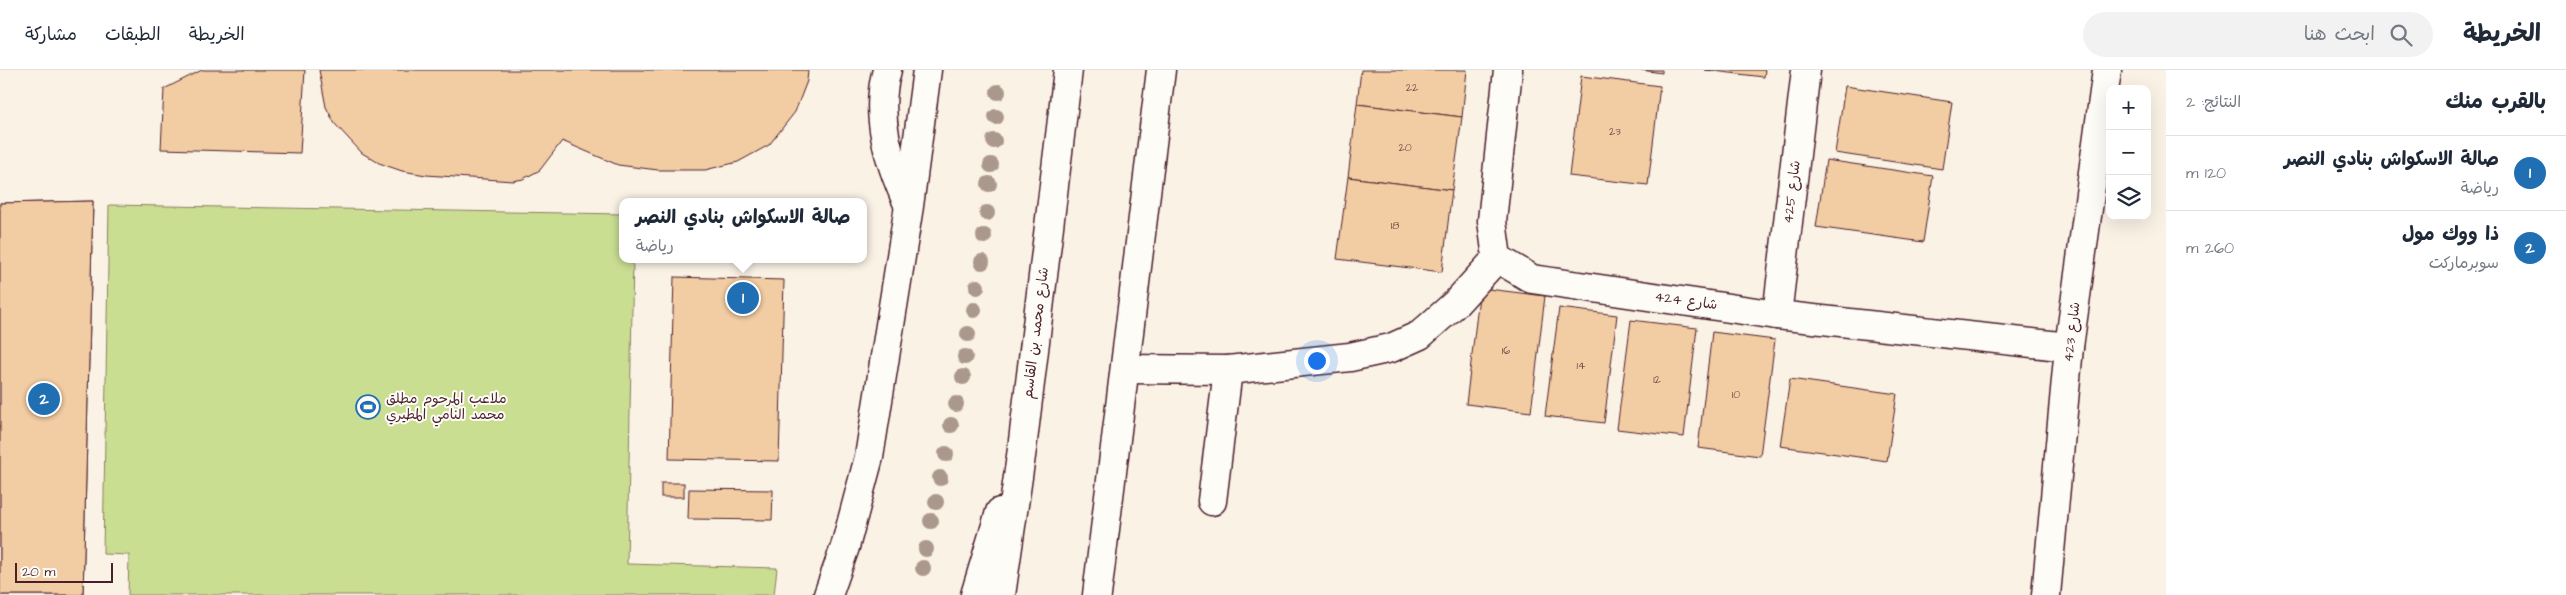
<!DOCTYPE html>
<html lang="ar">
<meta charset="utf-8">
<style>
body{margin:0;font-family:"Architects Daughter","Playpen Sans Arabic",sans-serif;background:#f2f2f3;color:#1f2937;direction:rtl}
.controls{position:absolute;right:15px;top:15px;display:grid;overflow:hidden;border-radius:10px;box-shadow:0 5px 20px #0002}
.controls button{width:45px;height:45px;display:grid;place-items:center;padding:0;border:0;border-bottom:1px solid #e0e1e3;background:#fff;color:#1f2937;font:25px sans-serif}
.scale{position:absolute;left:15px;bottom:12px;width:98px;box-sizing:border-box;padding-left:5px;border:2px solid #4a1f2b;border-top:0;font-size:14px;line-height:18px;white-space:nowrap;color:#4a1f2b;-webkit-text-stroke:4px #fdfcf7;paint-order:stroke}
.you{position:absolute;left:1316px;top:290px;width:18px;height:18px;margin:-12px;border:4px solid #fff;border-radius:50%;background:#1a73e8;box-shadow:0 0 0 8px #1a73e833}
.badge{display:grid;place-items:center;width:32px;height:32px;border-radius:50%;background:#1f6fb2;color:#fff;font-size:16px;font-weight:700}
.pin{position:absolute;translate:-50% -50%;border:2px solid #fff;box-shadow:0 1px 5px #0006}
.popup{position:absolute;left:619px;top:128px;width:248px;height:65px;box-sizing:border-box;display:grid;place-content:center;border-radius:10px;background:#fff;filter:drop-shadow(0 1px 4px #0005);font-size:16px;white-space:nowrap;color:#747a83}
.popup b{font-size:19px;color:#1f2937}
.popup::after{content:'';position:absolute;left:50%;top:100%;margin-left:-10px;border:10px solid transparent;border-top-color:#fff}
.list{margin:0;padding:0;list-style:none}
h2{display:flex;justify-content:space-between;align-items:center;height:65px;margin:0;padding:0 20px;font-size:21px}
h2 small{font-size:16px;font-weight:400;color:#747a83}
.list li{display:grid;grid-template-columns:32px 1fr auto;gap:15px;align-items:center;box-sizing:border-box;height:75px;padding:0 20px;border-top:1px solid #e0e1e3}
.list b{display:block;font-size:19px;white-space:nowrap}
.list p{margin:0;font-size:16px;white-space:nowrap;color:#747a83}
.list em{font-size:16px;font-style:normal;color:#747a83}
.icon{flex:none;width:28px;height:28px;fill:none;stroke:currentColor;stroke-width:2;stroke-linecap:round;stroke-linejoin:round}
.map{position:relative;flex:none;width:2166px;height:525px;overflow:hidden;direction:ltr}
header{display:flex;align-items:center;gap:30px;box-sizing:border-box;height:70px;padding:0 25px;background:#fff;border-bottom:1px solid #e0e1e3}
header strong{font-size:24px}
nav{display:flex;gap:28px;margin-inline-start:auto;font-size:18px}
.search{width:350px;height:45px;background:#f2f2f3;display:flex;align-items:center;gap:12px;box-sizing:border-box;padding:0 18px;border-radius:28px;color:#747a83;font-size:19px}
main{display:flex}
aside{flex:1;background:#fff}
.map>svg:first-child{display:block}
.green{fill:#cade92;stroke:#8a7e5e}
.building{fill:#f2cca2;stroke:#4a1f2b}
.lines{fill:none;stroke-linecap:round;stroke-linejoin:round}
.minor-casing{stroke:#4a1f2b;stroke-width:31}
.major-casing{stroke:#4a1f2b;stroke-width:31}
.minor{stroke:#fdfcf7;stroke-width:28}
.major{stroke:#fdfcf7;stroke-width:28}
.tree{fill:#ab988d}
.labels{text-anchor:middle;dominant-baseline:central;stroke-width:4;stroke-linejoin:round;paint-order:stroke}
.number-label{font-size:11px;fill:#744a49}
.street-label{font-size:14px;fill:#4a1f2b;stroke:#fdfcf7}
.poi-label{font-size:14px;fill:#4a1f2b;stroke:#fdfcf7;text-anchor:start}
</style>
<header>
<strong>الخريطة</strong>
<div class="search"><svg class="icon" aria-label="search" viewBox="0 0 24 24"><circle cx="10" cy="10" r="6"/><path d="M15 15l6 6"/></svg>ابحث هنا</div>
<nav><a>الخريطة</a><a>الطبقات</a><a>مشاركة</a></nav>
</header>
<main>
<aside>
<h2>بالقرب منك<small>النتائج: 2</small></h2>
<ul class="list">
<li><span class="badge">1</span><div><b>صالة الاسكواش بنادي النصر</b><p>رياضة</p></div><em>120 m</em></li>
<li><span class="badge">2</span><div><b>ذا ووك مول</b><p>سوبرماركت</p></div><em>260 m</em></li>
</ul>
</aside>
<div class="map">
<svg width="2166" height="525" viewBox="0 0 2166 525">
<rect width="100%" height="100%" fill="#fbf2e6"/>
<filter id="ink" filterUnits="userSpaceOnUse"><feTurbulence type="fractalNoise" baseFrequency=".02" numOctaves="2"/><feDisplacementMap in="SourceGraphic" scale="10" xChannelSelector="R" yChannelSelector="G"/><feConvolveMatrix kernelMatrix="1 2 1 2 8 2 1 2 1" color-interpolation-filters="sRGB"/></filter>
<g filter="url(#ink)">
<!-- green -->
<polygon class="green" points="109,135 623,144 623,189 633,189 627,494 777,498 774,525 128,525 129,485 103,484"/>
<!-- building -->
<g class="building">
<polygon points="202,0 305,0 300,83 161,79 164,19"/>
<polygon points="319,0 808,0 807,11 795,42 769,75 738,92 705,100 658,100 618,95 562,71 540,100 523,109 513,111 426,105 402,101 379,93 362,83 335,54 326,37"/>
<polygon points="1361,0 1467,0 1462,47 1357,34"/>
<polygon points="1641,0 1662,0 1662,3"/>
<polygon points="1705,0 1765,0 1764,7"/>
<polygon points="1581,6 1660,16 1648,115 1569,106"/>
<polygon points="1845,16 1952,32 1942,99 1835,83"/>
<polygon points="1357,34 1462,47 1452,120 1348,107"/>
<polygon points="1826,90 1933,106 1923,172 1816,157"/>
<polygon points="1348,107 1452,120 1442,202 1337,189"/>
<polygon points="93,131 83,525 0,525 0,133"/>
<polygon points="93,131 83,525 0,525 0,133"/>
<polygon points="674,207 784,210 779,391 669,389"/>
<polygon points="1480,218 1545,226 1531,342 1466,334"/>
<polygon points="1559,238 1617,245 1604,353 1545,346"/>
<polygon points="1631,250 1697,258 1684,367 1617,359"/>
<polygon points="1712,262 1775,270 1760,386 1698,378"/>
<polygon points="1790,309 1897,324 1887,391 1780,376"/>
<rect x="661" y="413" width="23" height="14"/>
<polygon points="689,419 773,420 772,450 688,449"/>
</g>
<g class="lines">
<!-- minor casing -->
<g class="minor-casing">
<g id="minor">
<path d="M 887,0 C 874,46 889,92 908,134"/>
<polyline points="1508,0 1492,151 1497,188 1532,209 1777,245 2069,277"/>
<polyline points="1777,245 1806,0"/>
<polyline points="1125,299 1228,300 1350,287 1391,278 1420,265 1456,233 1497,188"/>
<polyline points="1212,431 1228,300"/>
<polyline points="828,525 845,477 869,387 909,136 927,0"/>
<polyline points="2046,525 2069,277 2107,0"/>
</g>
</g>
<!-- major casing -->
<g class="major-casing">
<g id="major">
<polyline points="975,525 1000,442"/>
<polyline points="1001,525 1022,379 1068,0"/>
<polyline points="1097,525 1161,0"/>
</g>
</g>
<!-- minor -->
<use href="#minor" class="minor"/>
<!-- major -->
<use href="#major" class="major"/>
</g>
<!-- trees -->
<g class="tree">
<circle cx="998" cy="22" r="8"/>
<circle cx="996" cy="47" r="8"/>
<circle cx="994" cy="71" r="8"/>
<circle cx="991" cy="95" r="8"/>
<circle cx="989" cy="114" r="8"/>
<circle cx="987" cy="143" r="8"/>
<circle cx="984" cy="166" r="8"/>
<circle cx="982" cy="192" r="8"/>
<circle cx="977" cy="217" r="8"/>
<circle cx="974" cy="240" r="8"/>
<circle cx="968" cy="264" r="8"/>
<circle cx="965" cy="287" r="8"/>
<circle cx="963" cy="307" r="8"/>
<circle cx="956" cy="334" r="8"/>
<circle cx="951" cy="355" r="8"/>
<circle cx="946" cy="384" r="8"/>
<circle cx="940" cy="408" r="8"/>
<circle cx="936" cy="432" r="8"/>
<circle cx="931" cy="451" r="8"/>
<circle cx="926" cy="479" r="8"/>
<circle cx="923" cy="498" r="8"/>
</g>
</g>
<!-- icons -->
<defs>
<g id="stadium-ring" transform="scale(1.25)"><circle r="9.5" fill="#fdfcf7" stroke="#1f6fb2" stroke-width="1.5"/><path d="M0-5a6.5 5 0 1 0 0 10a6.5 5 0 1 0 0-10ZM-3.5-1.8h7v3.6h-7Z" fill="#1f6fb2"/></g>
</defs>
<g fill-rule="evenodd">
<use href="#stadium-ring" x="368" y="337"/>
</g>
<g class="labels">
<!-- number labels -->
<g class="number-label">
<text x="1412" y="17">22</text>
<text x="1615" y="61">23</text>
<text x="1405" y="77">20</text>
<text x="1395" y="155">18</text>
<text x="1506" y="280">16</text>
<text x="1581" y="295">14</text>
<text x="1657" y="309">12</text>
<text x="1736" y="324">10</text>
</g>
<!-- street labels -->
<g class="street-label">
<text transform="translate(1792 122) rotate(-83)">شارع 425</text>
<text transform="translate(1686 231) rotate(8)">شارع 424</text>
<text transform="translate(2072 262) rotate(-83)">شارع 423</text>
<text transform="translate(1036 263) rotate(-83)">شارع محمد بن القاسم</text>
</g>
<!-- poi labels -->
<g class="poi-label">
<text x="386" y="329">ملاعب المرحوم مطلق<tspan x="386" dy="16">محمد النامي المطيري</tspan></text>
</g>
</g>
</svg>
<div class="controls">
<button>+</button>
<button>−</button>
<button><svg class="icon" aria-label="layers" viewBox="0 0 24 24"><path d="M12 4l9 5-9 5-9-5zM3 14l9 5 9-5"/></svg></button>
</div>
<div class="scale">20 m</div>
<div class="you"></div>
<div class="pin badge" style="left:743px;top:228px">1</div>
<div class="popup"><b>صالة الاسكواش بنادي النصر</b>رياضة</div>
<div class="pin badge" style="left:44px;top:329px">2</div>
</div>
</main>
